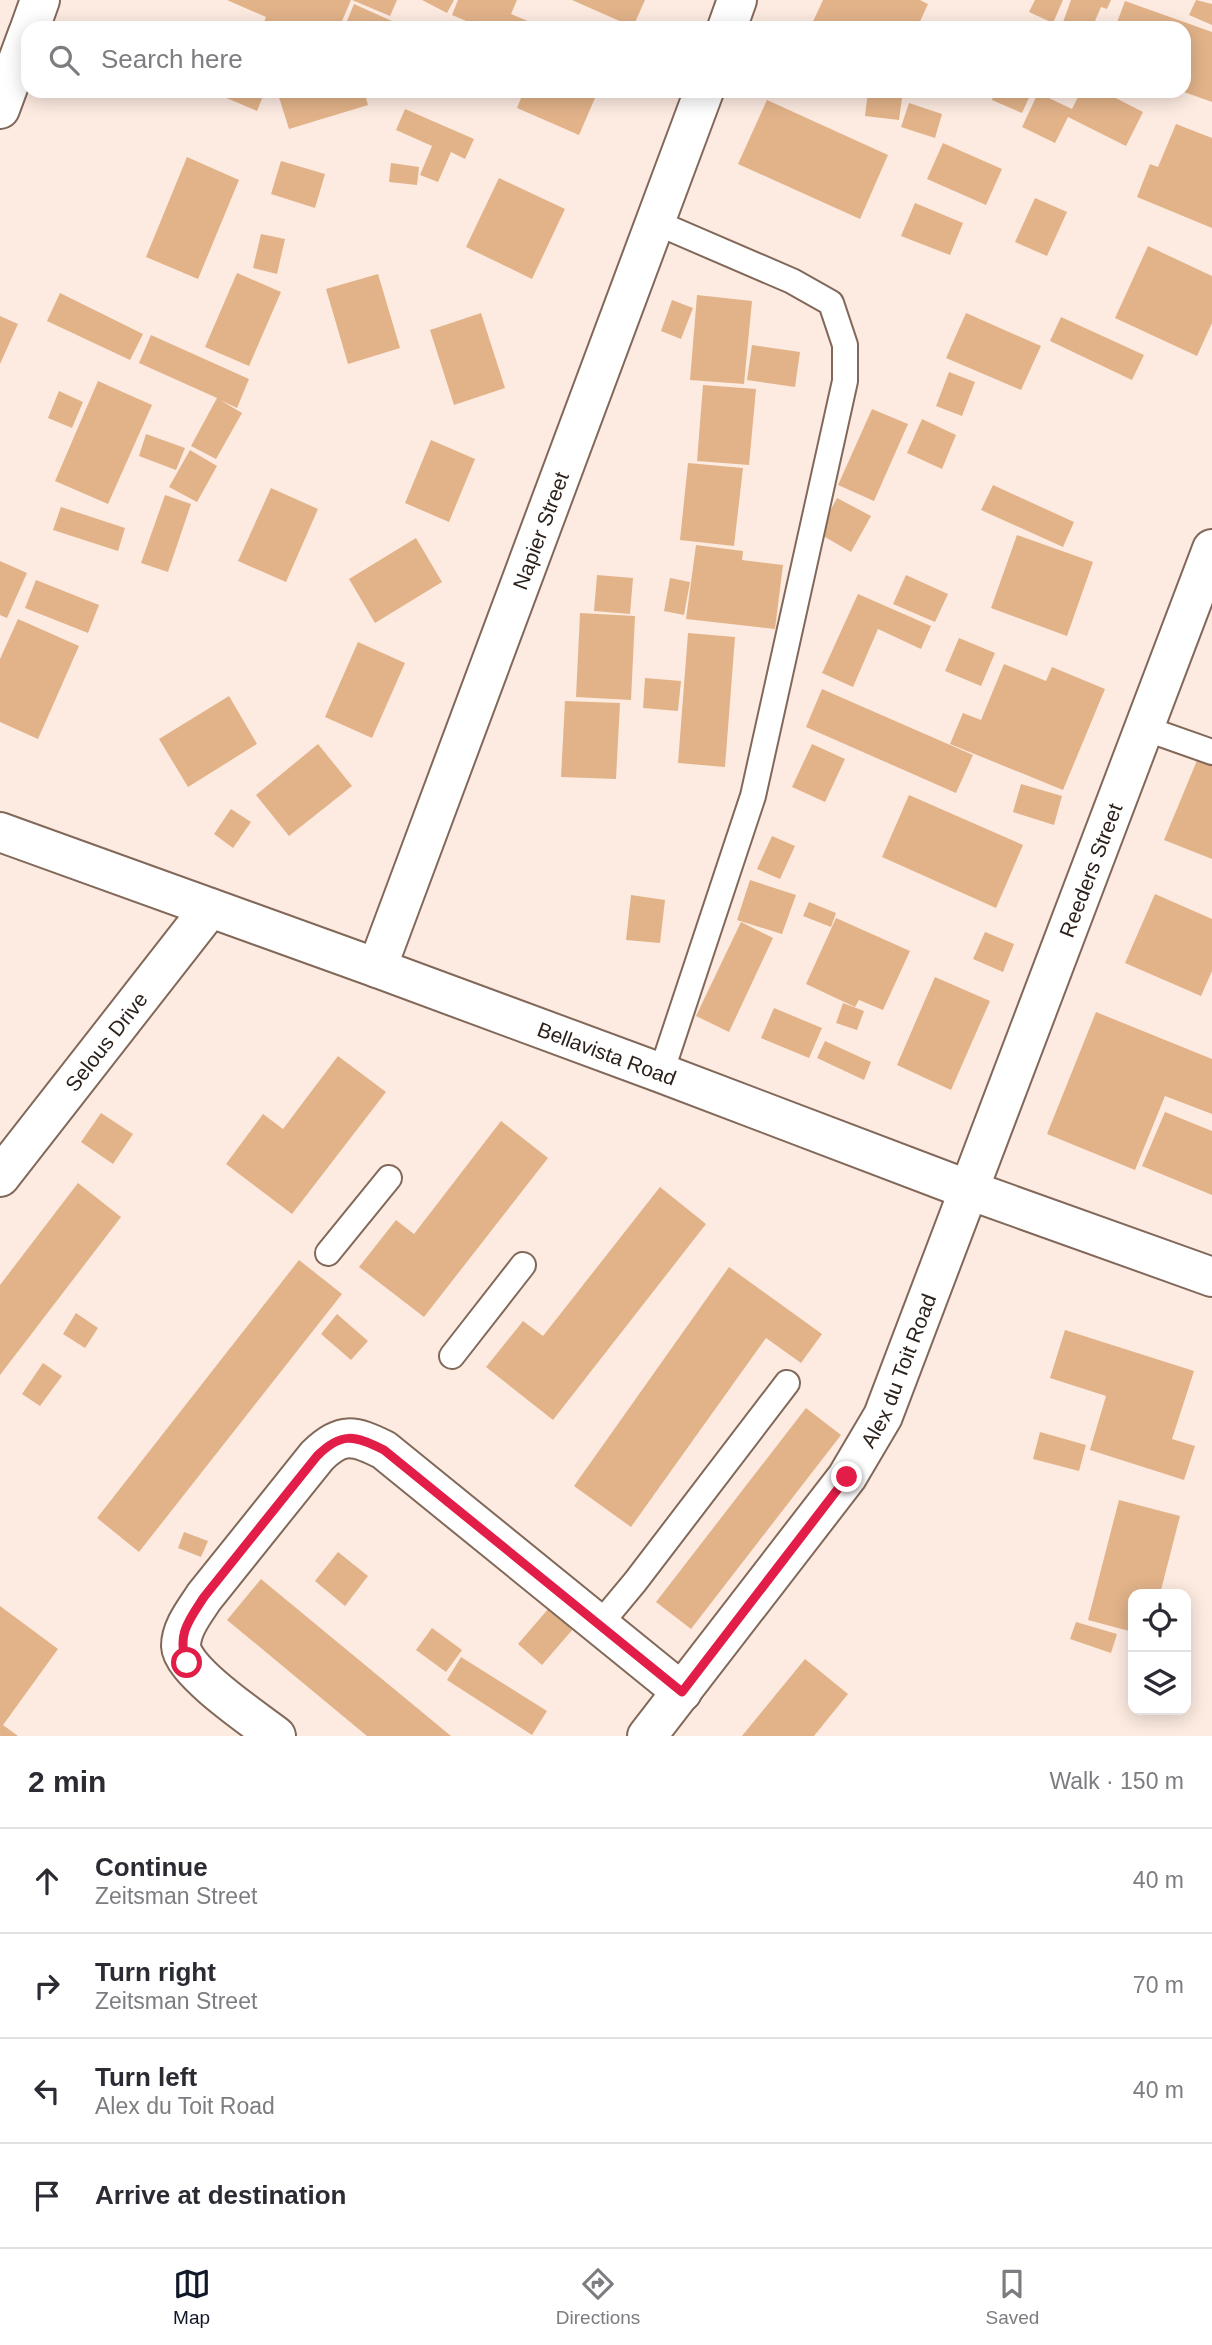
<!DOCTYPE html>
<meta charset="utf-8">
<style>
body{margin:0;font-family:Arial,sans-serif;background:#f2f2f3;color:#2b2b33}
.controls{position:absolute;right:21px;bottom:21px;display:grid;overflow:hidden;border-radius:14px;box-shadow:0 4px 18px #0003}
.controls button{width:63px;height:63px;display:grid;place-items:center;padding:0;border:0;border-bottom:2px solid #e1e1e2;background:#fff;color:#2b2b33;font:35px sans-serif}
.stop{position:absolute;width:21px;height:21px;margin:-16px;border:5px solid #e11d48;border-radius:50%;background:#fff}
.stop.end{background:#e11d48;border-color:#fff;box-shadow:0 2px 7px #0008}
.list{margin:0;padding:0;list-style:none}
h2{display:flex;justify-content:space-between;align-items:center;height:91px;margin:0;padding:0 28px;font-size:30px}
h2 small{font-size:23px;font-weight:400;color:#7c7c81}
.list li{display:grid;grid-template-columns:46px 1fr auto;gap:21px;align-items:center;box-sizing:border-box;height:105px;padding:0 28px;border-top:2px solid #e1e1e2}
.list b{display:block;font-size:26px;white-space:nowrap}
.list p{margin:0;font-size:23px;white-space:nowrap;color:#7c7c81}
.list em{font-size:23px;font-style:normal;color:#7c7c81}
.icon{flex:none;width:38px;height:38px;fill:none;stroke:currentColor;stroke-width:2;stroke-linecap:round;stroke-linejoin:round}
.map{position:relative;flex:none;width:1212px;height:1736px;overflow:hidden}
.search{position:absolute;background:#fff;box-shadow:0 4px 18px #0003;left:21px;right:21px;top:21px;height:77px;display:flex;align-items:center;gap:18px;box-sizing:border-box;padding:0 24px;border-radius:21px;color:#7c7c81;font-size:26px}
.sheet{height:511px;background:#fff}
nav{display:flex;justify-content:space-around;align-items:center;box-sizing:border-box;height:98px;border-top:2px solid #e1e1e2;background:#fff;font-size:19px;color:#7c7c81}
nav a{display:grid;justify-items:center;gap:4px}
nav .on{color:#111827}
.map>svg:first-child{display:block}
.building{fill:#e2b389}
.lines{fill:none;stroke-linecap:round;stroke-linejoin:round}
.lane-casing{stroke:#826859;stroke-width:28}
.street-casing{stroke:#826859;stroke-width:42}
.secondary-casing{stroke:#826859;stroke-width:42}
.lane{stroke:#fff;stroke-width:24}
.street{stroke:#fff;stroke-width:38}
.secondary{stroke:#fff;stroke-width:38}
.route{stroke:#e11d48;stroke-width:9}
.labels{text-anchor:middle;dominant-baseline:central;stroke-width:5;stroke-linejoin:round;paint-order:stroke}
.street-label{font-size:21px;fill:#2c211b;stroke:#fdebe1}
</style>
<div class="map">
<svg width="1212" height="1736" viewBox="0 0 1212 1736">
<rect width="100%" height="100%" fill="#fdebe1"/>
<!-- building -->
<g class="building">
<polygon points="227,0 351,0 339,28 262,28 266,17"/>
<polygon points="352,0 397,0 390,16"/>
<polygon points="422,0 454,0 447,13"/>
<polygon points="458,0 517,0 511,14 544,28 483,28 452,15"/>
<polygon points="572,0 645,0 633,27"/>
<polygon points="823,0 920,0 928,4 917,28 810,28"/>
<polygon points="1035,0 1063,0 1053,23 1029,12"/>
<polygon points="1071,0 1111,0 1107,9 1101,7 1092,28 1070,28 1062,25"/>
<polygon points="1196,0 1212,4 1212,25 1189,15"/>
<polygon points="1125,1 1212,32 1212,102 1184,92 1184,28 1115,28"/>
<polygon points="354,4 392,21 389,28 344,28"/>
<polygon points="210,91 265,91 257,111"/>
<polygon points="277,91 364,91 368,105 289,129"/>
<polygon points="524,91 598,91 579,135 517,108"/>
<polygon points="868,91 903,91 899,120 865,116"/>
<polygon points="996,91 1032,91 1022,113 992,100"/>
<polygon points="1081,91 1102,91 1143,112 1126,146 1068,117 1055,143 1022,127 1038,93 1072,109"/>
<polygon points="767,100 888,155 860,219 738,164"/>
<polygon points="909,103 942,114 935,138 901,127"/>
<polygon points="405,109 474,139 465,159 451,152 438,182 420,175 432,146 396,130"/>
<polygon points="1176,124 1212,138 1212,228 1137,197 1150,164 1158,167"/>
<polygon points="943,143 1002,169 986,205 927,179"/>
<polygon points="187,157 239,180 198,279 146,257"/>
<polygon points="281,161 325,174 315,208 271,194"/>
<polygon points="391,163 419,167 417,185 389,182"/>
<polygon points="499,178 565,209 532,279 466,247"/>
<polygon points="1035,198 1067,212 1047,256 1015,242"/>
<polygon points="915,203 963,223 950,255 901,236"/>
<polygon points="261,234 285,239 277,274 253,268"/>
<polygon points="1148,246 1212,276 1212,323 1197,356 1115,318"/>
<polygon points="237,273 281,292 249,366 205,347"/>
<polygon points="378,274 400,348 348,364 326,289"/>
<polygon points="60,293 143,334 130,360 47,321"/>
<polygon points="697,295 752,301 744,384 690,380"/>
<polygon points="672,300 693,308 681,339 661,331"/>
<polygon points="481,313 505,388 454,405 430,330"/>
<polygon points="966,313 1041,346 1021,390 946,358"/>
<polygon points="0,316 18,324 0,364"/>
<polygon points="1061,317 1144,355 1132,380 1050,341"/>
<polygon points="151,335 249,379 237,408 220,400 242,413 216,459 191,446 217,398 139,363"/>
<polygon points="752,345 800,352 795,387 747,380"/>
<polygon points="949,372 975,382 962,416 936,406"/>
<polygon points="98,381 152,405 108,504 55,481"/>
<polygon points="703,385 756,389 749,465 697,461"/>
<polygon points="59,391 83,402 72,428 48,418"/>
<polygon points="872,409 908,424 874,501 838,485"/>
<polygon points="922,419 956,435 942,469 907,453"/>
<polygon points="146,434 185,448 176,470 139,456"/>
<polygon points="431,440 475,459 449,522 405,503"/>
<polygon points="190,450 217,466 197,502 169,487"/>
<polygon points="688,463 743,468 734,546 680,540"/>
<polygon points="993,485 1074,522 1063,547 981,510"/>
<polygon points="271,488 318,509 286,582 238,561"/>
<polygon points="165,495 191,504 168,572 141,563"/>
<polygon points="837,498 871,516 851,552 818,533"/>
<polygon points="61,507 125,528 118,551 53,530"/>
<polygon points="1017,535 1093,562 1067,636 991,608"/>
<polygon points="416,538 442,582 375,623 349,579"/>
<polygon points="696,545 743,551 742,560 783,565 775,629 686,619"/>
<polygon points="0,561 27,573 7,618 0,615"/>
<polygon points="597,575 633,578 630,614 594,611"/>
<polygon points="906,575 948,594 935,622 893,604"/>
<polygon points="670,578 690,582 684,615 664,611"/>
<polygon points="36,580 99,605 88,633 25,608"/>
<polygon points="858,594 931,626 921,649 878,629 853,687 822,673"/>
<polygon points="580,613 635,616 631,700 576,697"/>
<polygon points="18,619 79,646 38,739 0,722 0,659"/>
<polygon points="688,633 735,637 725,767 678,763"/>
<polygon points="959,638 995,653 981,686 945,671"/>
<polygon points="358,642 405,663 372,738 325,717"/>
<polygon points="1004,664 1046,681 1052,667 1105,689 1063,790 950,744 963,713 981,720"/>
<polygon points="645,678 681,681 678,711 643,708"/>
<polygon points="822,689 973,755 956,793 806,727"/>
<polygon points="229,696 257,744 188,787 159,739"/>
<polygon points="565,701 620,703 616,779 561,777"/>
<polygon points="318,744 352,786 289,836 256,795"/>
<polygon points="812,744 845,759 825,802 792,787"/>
<polygon points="1198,758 1212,763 1212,859 1164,840"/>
<polygon points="1021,784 1062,796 1054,825 1013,812"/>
<polygon points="909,795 1023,845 996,908 882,857"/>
<polygon points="231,809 251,822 233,848 214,834"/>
<polygon points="772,836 795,846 780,879 757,869"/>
<polygon points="750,880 796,895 782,934 737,920"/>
<polygon points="1155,894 1212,919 1212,971 1201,996 1125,963"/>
<polygon points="631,895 665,900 660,943 626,940"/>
<polygon points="809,902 836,913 831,927 803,916"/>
<polygon points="836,918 910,951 883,1010 859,1000 855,1007 806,984"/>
<polygon points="741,922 773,938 729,1032 696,1016"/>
<polygon points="985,932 1014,944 1003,972 973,959"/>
<polygon points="935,977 990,1001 951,1090 897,1065"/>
<polygon points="843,1003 864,1011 857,1030 836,1023"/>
<polygon points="774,1008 822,1028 809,1058 761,1038"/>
<polygon points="1096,1012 1212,1059 1212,1114 1165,1096 1135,1170 1047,1134"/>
<polygon points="825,1041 871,1062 864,1080 817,1058"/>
<polygon points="338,1056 386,1092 292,1214 226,1164 263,1114 283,1129"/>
<polygon points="1165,1112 1212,1131 1212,1195 1142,1166"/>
<polygon points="101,1113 133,1134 113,1164 81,1142"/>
<polygon points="501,1121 548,1158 424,1317 359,1267 396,1220 414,1234"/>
<polygon points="78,1183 121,1217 0,1375 0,1285"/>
<polygon points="660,1187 706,1224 553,1420 486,1367 523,1321 543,1336"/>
<polygon points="299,1260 342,1294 139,1552 97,1518"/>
<polygon points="729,1267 822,1334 801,1363 766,1338 631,1527 574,1486"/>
<polygon points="76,1313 98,1328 85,1348 63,1334"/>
<polygon points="337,1314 368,1341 351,1360 321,1334"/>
<polygon points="1065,1330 1194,1371 1172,1439 1195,1446 1184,1480 1090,1450 1106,1396 1050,1378"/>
<polygon points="43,1363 62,1376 40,1406 22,1394"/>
<polygon points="806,1408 841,1435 691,1629 656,1602"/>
<polygon points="1040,1432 1086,1445 1079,1471 1033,1459"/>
<polygon points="1119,1500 1180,1516 1160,1594 1133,1594 1133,1632 1088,1620"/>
<polygon points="184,1532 208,1541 201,1557 178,1548"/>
<polygon points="338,1552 368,1576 345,1606 315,1581"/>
<polygon points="261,1579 451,1736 367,1736 227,1620"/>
<polygon points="0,1606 58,1649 3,1725 18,1736 0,1736"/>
<polygon points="549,1608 573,1629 542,1665 518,1644"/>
<polygon points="1076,1622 1117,1634 1111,1653 1070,1639"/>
<polygon points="432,1628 462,1650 446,1672 416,1650"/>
<polygon points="461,1657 547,1711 532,1735 447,1680"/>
<polygon points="805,1659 848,1694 814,1736 742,1736"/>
</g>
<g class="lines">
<!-- lane casing -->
<g class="lane-casing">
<g id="lane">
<polyline points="655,222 792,281 831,303 845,345 845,381 753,796 661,1073"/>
<polyline points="1144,728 1212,752"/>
<polyline points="328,1253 389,1178"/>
<polyline points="452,1356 523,1265"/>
<polyline points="600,1624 635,1582 787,1383"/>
</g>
</g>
<!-- street casing -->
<g class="street-casing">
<g id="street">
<polyline points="30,28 40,0"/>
<polyline points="727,28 737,0"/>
<polyline points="0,109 28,33"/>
<path id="s1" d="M 377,968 L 704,91"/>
<path id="s2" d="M 0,1177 L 210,908"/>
<path d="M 276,1736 C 255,1720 182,1671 181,1646 C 181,1628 195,1611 204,1597 L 317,1456 C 341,1432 354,1435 384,1450 L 682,1692"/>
<path id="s3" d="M 647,1736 L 847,1477 L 883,1416 L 1212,549"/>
</g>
</g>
<!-- secondary casing -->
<g class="secondary-casing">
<g id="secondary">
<path id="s4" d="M 0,832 L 377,968 L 661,1073 L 969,1190 L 1212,1277"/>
</g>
</g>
<!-- lane -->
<use href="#lane" class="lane"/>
<!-- street -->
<use href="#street" class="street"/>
<!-- secondary -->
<use href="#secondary" class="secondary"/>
</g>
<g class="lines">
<!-- route -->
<path class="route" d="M 187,1663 C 176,1635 189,1620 204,1597 L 317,1456 C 341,1432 354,1435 384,1450 L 682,1692 L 847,1477"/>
</g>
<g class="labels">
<!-- street labels -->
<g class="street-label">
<text stroke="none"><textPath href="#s1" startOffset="467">Napier Street</textPath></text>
<text stroke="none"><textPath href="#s3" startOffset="982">Reeders Street</textPath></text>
<text stroke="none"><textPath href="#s2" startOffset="172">Selous Drive</textPath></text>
<text stroke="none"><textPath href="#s4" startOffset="646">Bellavista Road</textPath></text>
<text stroke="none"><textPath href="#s3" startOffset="446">Alex du Toit Road</textPath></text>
</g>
</g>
</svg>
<div class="controls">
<button><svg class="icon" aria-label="locate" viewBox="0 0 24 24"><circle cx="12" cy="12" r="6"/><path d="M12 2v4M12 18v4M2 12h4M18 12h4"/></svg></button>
<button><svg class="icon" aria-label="layers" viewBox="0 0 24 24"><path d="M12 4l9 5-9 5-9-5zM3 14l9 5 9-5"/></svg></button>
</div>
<div class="stop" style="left:187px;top:1663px"></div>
<div class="stop end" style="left:847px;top:1477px"></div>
<div class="search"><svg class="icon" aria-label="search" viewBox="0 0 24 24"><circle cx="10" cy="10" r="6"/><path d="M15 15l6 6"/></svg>Search here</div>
</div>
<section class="sheet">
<h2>2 min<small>Walk · 150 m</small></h2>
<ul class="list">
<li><svg class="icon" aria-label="ahead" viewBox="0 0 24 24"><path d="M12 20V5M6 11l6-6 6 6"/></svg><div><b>Continue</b><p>Zeitsman Street</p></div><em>40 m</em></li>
<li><svg class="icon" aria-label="right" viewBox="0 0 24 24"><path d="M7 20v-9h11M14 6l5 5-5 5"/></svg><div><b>Turn right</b><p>Zeitsman Street</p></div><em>70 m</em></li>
<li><svg class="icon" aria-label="left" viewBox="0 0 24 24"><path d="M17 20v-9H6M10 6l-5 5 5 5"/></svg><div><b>Turn left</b><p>Alex du Toit Road</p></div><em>40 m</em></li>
<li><svg class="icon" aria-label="arrive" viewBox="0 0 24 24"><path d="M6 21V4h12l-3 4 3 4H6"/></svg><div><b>Arrive at destination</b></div></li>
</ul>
</section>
<nav>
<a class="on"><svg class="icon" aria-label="map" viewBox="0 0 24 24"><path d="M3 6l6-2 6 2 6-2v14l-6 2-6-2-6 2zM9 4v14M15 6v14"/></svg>Map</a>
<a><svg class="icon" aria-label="directions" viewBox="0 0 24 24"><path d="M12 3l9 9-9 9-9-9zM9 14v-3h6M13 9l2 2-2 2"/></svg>Directions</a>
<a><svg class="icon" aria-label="saved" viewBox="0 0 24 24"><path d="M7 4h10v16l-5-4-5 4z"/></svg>Saved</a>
</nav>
